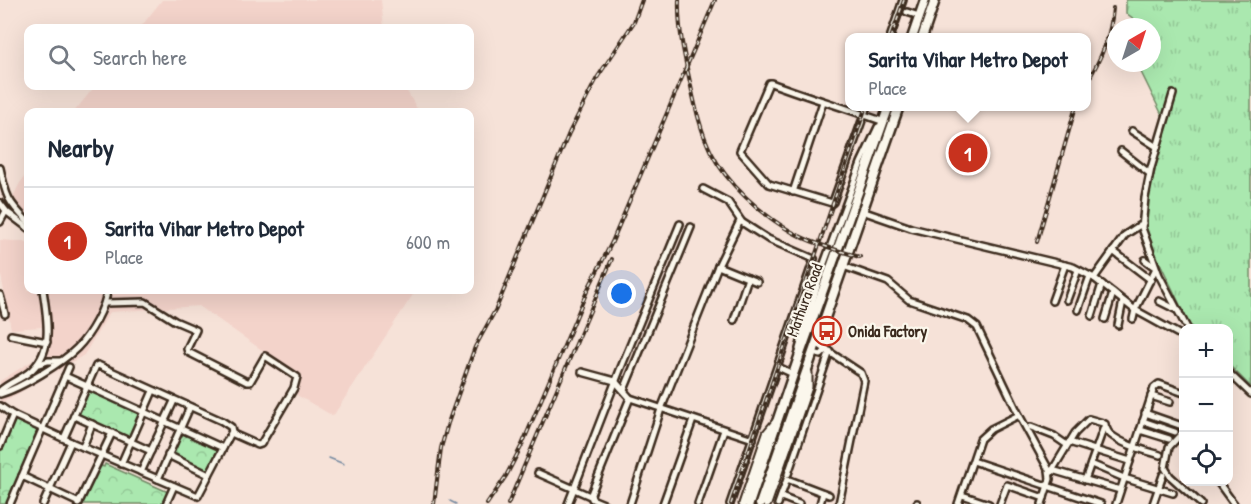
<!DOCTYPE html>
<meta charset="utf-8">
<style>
body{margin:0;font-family:"Patrick Hand",sans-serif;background:#f6f6f7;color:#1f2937}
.controls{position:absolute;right:18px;bottom:18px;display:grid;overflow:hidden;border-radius:12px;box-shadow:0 6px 24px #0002}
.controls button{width:54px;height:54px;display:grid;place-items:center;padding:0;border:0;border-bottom:2px solid #e0e1e3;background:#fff;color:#1f2937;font:30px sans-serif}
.compass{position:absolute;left:1107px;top:18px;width:54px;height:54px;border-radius:50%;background:#fff;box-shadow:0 6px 24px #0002;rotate:39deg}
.you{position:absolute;left:622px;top:294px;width:21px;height:21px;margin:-15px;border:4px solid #fff;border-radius:50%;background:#1a73e8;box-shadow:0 0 0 9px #1a73e833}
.badge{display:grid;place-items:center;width:39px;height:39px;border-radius:50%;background:#c8321e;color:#fff;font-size:20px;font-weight:700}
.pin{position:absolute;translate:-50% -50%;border:3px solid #fff;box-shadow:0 2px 6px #0006}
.popup{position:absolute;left:845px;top:33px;width:246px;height:78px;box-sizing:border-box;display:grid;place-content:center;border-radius:12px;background:#fff;filter:drop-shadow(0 2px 4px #0005);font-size:20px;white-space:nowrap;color:#747a83}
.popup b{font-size:22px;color:#1f2937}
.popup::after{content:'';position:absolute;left:50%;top:100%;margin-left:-12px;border:12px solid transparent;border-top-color:#fff}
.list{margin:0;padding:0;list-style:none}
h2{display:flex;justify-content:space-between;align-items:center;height:78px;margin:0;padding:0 24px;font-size:26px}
h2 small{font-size:20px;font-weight:400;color:#747a83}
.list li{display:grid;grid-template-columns:39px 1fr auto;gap:18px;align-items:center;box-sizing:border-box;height:108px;padding:0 24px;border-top:2px solid #e0e1e3}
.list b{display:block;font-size:22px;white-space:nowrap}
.list p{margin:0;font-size:20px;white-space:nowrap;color:#747a83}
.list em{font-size:20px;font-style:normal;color:#747a83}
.icon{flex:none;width:33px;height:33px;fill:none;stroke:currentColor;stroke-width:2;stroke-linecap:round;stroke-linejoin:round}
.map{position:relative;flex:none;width:1251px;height:504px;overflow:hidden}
.search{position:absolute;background:#fff;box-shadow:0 6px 24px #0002;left:24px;top:24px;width:450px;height:66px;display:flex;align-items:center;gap:15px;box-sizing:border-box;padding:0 21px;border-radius:12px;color:#747a83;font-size:22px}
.panel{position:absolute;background:#fff;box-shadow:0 6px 24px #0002;left:24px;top:108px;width:450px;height:186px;border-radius:12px}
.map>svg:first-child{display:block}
.built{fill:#f3d3ca}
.grass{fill:url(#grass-tufts);stroke:#728966;stroke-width:1.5}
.forest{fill:url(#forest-crowns);stroke:#728966;stroke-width:1.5}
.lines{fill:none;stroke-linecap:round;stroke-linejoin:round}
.stream{stroke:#768aa1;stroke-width:1.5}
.minor-casing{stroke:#3b2a1e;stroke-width:10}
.major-casing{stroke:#3b2a1e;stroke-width:11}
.highway-casing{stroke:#3b2a1e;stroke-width:13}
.minor{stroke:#fbf7ec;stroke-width:5}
.major{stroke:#fbf7ec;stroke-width:7}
.highway{stroke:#fbf7ec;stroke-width:8}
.rail-casing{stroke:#3b2a1e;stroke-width:4}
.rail{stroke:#fbf7ec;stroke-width:1.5;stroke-dasharray:4.5;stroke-linecap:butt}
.labels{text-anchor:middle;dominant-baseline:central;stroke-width:4.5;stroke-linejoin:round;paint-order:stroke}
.street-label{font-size:16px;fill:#3b2a1e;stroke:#fbf7ec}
.poi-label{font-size:16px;font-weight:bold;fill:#3b2a1e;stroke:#fbf7ec;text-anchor:start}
</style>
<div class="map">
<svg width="1251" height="504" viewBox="0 0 1251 504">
<defs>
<pattern id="grass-tufts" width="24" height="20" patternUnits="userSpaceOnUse" patternTransform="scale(1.5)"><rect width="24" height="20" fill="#aae8af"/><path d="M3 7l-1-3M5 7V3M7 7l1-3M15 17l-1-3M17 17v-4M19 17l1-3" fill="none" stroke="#93c796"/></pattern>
<pattern id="forest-crowns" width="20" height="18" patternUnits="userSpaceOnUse" patternTransform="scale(1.5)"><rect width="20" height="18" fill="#aae8af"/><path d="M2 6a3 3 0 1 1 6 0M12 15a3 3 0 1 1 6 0" fill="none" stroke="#93c796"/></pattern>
</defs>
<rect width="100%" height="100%" fill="#f6e2d8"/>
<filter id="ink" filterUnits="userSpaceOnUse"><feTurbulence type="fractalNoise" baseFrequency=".0167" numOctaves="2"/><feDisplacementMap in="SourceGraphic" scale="12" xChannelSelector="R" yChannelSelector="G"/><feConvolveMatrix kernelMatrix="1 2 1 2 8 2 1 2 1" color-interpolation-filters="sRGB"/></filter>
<g filter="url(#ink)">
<!-- built -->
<g class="built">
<polygon points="162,0 381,0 384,28 140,28"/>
<polygon points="95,86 404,86 419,112 74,112"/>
<polygon points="28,172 28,226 23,222 9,204 20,183"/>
<polygon points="0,240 28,242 28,290 416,290 333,416 295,394 302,378 199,306 110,312 84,355 0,404 0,381 40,356 42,327 11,329 0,270"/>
</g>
<!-- grass -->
<polygon class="grass" points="1126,0 1251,0 1251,387 1229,365 1228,328 1191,328 1142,225 1166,123 1139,68 1140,63 1152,63 1152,27 1145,27 1126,13"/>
<!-- forest -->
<g class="forest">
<polygon points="87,389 145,414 131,443 75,418"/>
<polygon points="14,417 41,428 8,504 0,504 0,449"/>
<polygon points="181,431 218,448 207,474 170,457"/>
<polygon points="105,464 168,492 163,504 80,504 100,465 104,467"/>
</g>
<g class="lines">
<!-- stream -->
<g class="stream">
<polyline points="329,458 344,464"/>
<polyline points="450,501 456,504"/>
</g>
<!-- minor casing -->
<g class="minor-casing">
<g id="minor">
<polyline points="907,12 919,16"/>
<polyline points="890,38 903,0"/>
<polyline points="1173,94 1151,168 1145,198 1142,228 1159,275 1187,328"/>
<path d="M 867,106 L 864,115 L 833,202 L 832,203 L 769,184 L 740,151 L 769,83 L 771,83 C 808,97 846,108 884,122"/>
<polyline points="1132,131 1157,147"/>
<polyline points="1121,151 1149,173"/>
<path d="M 0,168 C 6,197 8,202 28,222"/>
<polyline points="703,189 728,202 741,221"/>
<polyline points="793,192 823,102"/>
<polyline points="0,203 7,212 28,228"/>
<polyline points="862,211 911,228 1073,267 1094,278 1135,310 1184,337"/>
<polyline points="0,222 6,211"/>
<polyline points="1113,251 1151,280"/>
<polyline points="718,266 740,221 768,239 814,259 730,504"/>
<polyline points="843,266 888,282 909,300 968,320 977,327 1019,415 1049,470 1050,479 1042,504"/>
<polyline points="1094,278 1125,235 1143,223"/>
<polyline points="0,295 5,314"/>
<polyline points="1067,300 1078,270"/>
<polyline points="1052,301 1065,265"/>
<polyline points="1159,301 1179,311"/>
<polyline points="1078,310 1090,276"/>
<polyline points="1092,316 1102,284"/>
<polyline points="1105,319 1113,293"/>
<polyline points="1133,319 1135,310 1156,268 1145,260"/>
<polyline points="734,320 748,278"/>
<polyline points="1118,325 1123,301"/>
<polyline points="11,335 47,342"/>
<polyline points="816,343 861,373 864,381 839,504"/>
<polyline points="799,349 822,269 861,163 878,127"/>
<polyline points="813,353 821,355 827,349"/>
<polyline points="39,364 48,361 60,361"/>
<polyline points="778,367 793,374"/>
<polyline points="582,372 615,381 630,398"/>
<polyline points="1228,372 1251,394"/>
<polyline points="65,376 223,448"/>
<polyline points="624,390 691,227"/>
<path d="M 0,391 C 8,383 19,380 28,373 C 55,353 47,318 43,290"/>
<path d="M 0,394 C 21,388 62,363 77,348 C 90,335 106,307 107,290"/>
<polyline points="1151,396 1170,402"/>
<polyline points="0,406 13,415"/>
<polyline points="1145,413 1182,426"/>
<polyline points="74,416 151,451"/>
<polyline points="1143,421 1175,432"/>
<polyline points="1031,427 1054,436 1067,445"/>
<polyline points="1140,430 1169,439"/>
<polyline points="1184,431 1169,447 1165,468 1170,476 1201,504"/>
<polyline points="64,438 96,366 98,365 222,421 231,427 232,432"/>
<polyline points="1069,442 1130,461"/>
<polyline points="0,446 13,415 71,442 198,496 231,433 258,445 261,444 294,388 297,377 265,356 250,382 247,382 188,352 187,349 196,330 175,321 145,302 105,303"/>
<polyline points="83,447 92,424"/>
<polyline points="168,455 209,475"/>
<polyline points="973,461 1101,504"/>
<polyline points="121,464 153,391"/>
<polyline points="1091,464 1124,478 1173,493"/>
<polyline points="1052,470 1120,490"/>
<polyline points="141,472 174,401"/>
<polyline points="538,473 590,496"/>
<polyline points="788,474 830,351"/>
<path d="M 1050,474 L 1075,433 L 1089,419 L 1103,423 C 1107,426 1106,431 1110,434 C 1123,445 1144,450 1160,455"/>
<polyline points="22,476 79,503"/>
<polyline points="158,479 190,407"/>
<polyline points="1085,480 1105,424"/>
<polyline points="1218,482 1234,504"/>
<polyline points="962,495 989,504"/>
<polyline points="781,497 799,504"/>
<polyline points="10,504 69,367"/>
<polyline points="43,504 71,442"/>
<polyline points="78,504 112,433"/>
<polyline points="166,504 174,486"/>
<polyline points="568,504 620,370 680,224"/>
<polyline points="604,504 592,499 591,494 630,398 753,439"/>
<polyline points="630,504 661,409 718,266 757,282"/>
<polyline points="663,504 693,420"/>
<polyline points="698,504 724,430"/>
<polyline points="778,504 787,479 829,495"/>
<polyline points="820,504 823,493"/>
<polyline points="917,504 917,503"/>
<polyline points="958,504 980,439 991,429 1019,415"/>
<polyline points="1000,504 1007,485 1044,498"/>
<polyline points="1116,504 1154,388 1159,384 1184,393"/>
<polyline points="1153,504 1163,475"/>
</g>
</g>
<!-- major casing -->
<g class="major-casing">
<g id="major">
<polyline points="743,504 767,433 777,421"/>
<polyline points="767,504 808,387 808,373"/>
</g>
</g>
<!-- highway casing -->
<g class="highway-casing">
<g id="highway">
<polyline points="912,38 925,0"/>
<polyline points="922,38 935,0"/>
<polyline points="749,504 799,357 889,106"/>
<polyline points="760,504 899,106"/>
</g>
</g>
<!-- minor -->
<use href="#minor" class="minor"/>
<!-- major -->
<use href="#major" class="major"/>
<!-- highway -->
<use href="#highway" class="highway"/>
<!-- rail casing -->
<g class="rail-casing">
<g id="rail">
<path d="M 679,0 C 678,28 684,55 690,82 C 695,105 700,130 711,152 C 727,184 761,214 792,232 C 813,244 837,250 860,257"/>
<polyline points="891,38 904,0"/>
<path d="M 1086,84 C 1101,59 1111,36 1113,8"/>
<polyline points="1037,242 1076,106"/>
<polyline points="434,504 441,448 448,423 475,347 496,309 569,133 597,78 634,22 642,0"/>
<polyline points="487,504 506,476 522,445 588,289 612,242 715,0"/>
<polyline points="508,504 612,259"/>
<polyline points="731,504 866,106"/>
</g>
</g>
<!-- rail -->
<use href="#rail" class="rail"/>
</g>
</g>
<!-- icons -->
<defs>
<g id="bus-ring" transform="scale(1.5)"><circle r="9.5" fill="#fbf7ec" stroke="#c8321e" stroke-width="1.5"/><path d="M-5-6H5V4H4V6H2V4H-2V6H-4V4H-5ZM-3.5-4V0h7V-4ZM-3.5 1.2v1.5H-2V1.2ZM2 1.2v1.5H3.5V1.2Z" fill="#c8321e"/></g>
</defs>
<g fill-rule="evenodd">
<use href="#bus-ring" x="827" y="331"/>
</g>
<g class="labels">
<!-- street labels -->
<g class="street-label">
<text transform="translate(804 300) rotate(-70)">Mathura Road</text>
</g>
<!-- poi labels -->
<g class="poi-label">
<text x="848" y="331">Onida Factory</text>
</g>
</g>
</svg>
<div class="controls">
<button>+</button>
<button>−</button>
<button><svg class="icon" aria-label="locate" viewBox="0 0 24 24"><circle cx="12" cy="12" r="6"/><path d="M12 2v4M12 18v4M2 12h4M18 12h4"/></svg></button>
</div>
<svg class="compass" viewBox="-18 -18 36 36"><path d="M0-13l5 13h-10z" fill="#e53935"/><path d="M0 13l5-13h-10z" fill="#747a83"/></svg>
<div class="you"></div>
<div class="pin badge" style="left:968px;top:153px">1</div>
<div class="popup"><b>Sarita Vihar Metro Depot</b>Place</div>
<div class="search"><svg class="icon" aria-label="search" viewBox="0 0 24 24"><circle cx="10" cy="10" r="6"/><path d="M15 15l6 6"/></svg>Search here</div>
<section class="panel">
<h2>Nearby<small></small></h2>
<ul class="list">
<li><span class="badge">1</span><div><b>Sarita Vihar Metro Depot</b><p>Place</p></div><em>600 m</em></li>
</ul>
</section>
</div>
